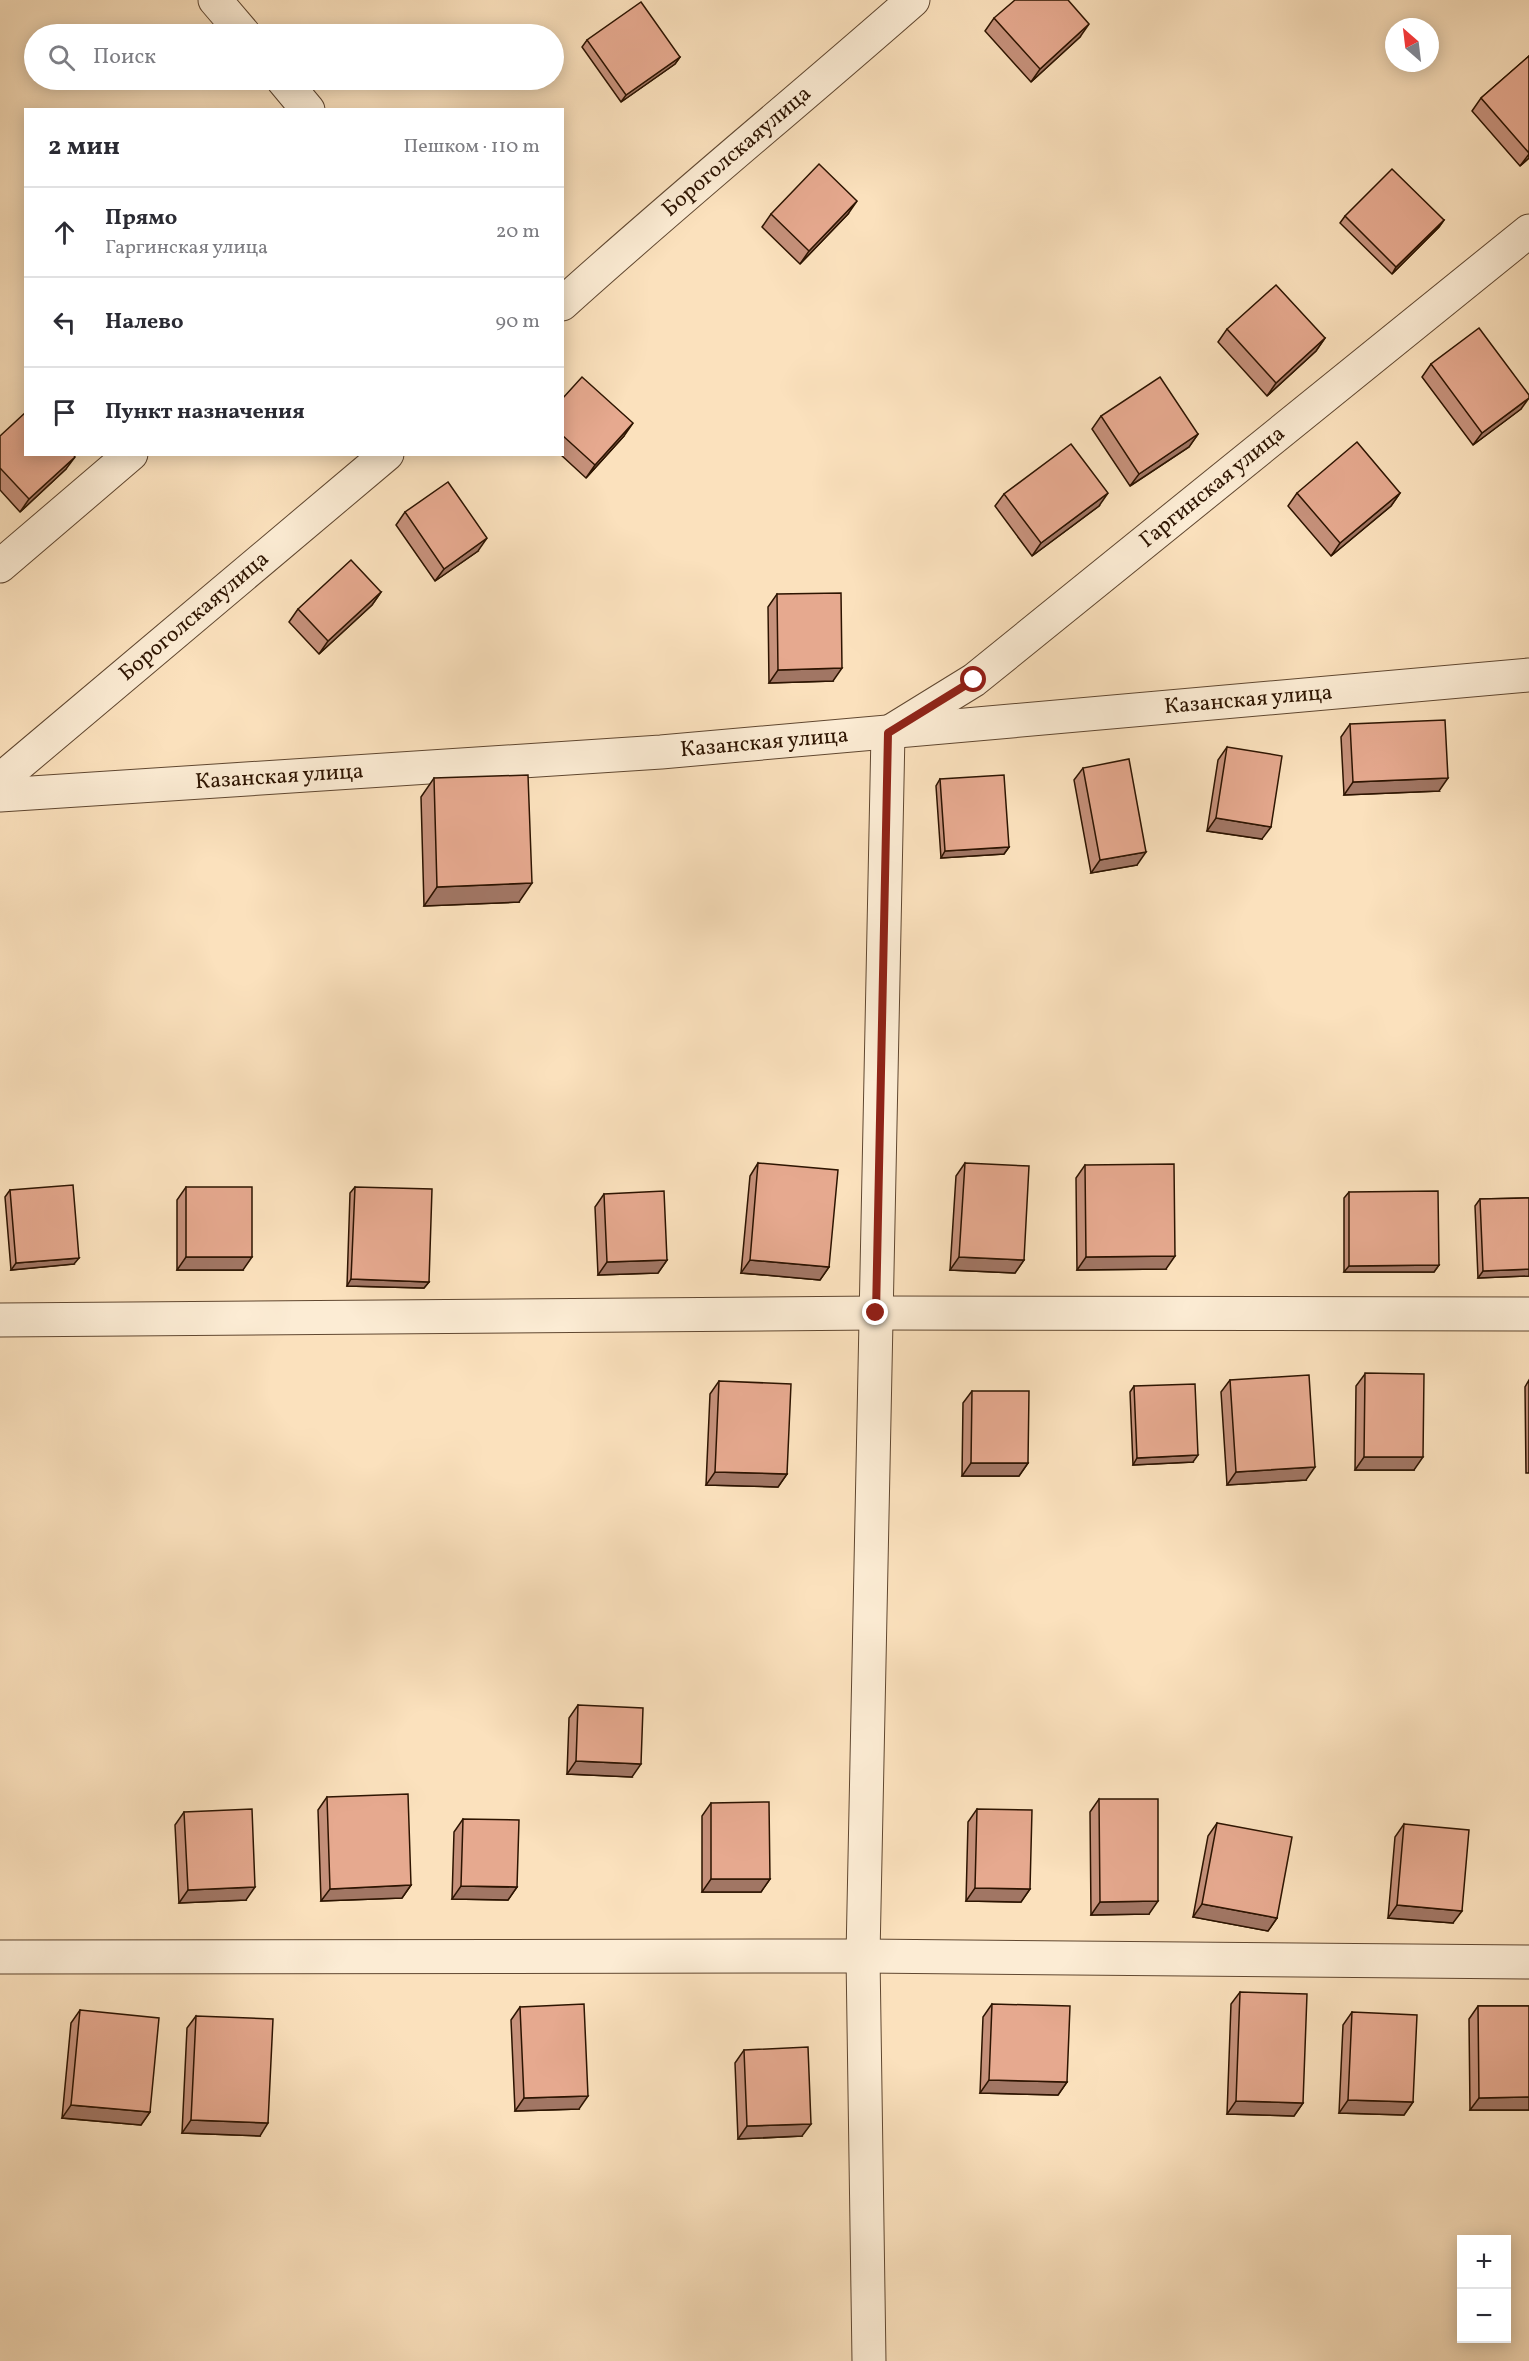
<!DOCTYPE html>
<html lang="ru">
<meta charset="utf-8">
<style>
body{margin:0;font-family:Vollkorn,serif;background:#f7f7f7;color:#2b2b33}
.controls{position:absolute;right:18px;bottom:18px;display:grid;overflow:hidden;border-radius:0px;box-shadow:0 3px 15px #0003}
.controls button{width:54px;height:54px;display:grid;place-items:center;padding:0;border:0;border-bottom:2px solid #e1e1e2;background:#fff;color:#2b2b33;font:30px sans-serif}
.compass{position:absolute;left:1385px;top:18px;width:54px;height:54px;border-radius:50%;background:#fff;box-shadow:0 3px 15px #0003;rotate:332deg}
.stop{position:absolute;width:18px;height:18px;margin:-14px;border:4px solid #8f2418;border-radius:50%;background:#fff}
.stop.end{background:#8f2418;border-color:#fff;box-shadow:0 2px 6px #0008}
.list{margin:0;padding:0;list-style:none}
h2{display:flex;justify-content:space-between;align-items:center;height:78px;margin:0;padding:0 24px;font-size:26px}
h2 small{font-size:20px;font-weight:400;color:#7c7c81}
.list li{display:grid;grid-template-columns:39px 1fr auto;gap:18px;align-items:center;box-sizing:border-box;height:90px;padding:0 24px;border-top:2px solid #e1e1e2}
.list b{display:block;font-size:22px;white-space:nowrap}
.list p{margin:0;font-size:20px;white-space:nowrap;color:#7c7c81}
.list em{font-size:20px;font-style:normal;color:#7c7c81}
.icon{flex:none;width:33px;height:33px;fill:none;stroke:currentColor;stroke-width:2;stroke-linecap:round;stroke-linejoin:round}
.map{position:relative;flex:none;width:1529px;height:2361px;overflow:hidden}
.search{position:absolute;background:#fff;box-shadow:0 3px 15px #0003;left:24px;top:24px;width:540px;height:66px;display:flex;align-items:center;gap:15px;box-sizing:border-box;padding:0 21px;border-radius:33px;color:#7c7c81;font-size:22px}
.panel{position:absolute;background:#fff;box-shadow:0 3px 15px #0003;left:24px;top:108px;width:540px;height:348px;border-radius:0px}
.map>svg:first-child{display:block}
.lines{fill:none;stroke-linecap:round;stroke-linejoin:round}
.street-casing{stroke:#604730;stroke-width:35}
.street{stroke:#fcecd4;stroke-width:33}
.wall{fill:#c6917b;stroke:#2d1401;stroke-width:1.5}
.shaded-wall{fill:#a17664;stroke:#2d1401;stroke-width:1.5}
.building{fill:#e6a98f;stroke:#2d1401;stroke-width:1.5}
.route{stroke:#8f2418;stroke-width:8}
.labels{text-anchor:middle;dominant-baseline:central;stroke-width:6;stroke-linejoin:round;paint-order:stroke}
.street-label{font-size:22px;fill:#2d1401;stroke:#fcecd4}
</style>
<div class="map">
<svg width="1529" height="2361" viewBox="0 0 1529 2361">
<rect width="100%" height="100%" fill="#fbe1bd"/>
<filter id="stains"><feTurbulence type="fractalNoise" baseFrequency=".00333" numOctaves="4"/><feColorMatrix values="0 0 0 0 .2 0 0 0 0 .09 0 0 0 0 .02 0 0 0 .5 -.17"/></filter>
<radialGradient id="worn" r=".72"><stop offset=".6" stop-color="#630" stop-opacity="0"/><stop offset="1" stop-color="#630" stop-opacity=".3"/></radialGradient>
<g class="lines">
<!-- street casing -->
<g class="street-casing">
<g id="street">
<polyline points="215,0 244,34"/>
<polyline points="283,80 308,110"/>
<path id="s1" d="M 562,304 C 677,200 797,102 913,0"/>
<polyline points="0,566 131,454"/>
<path id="s2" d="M 0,780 L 387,454"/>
<path id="s3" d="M 0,795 L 661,752 L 1529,675"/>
<polyline points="0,1320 876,1313 1529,1314"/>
<polyline points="0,1957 863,1956 1529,1962"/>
<path id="s4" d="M 869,2361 L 863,1956 L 888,733 L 974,680 L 1529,231"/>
</g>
</g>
<!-- street -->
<use href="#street" class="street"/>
</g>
<!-- wall -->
<g class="wall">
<polygon points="994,18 1080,37 1031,82 985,31"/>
<polygon points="587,40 680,57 675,64 621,102 582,47"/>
<polygon points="1529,56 1529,158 1520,166 1472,111 1481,98"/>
<polygon points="771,214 848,214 800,264 762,227"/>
<polygon points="1345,216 1444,220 1439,227 1392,274 1340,223"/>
<polygon points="1227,329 1325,338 1316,351 1267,396 1218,342"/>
<polygon points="1431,364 1521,409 1473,445 1422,377"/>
<polygon points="562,399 624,436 586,478 560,454 562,454"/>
<polygon points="1101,416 1198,434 1189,447 1130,486 1092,429"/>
<polygon points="0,436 66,469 20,512 0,490"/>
<polygon points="1297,493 1400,493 1391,506 1331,556 1288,506"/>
<polygon points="1004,494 1099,506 1032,556 995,506"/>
<polygon points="405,512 478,551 435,581 396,525"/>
<polygon points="381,592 372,605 319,654 289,622 298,609"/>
<polygon points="777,594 833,681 769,683 768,607"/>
<polygon points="1350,724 1439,791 1344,795 1341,737"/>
<polygon points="1227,747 1262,839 1207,831 1218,760"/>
<polygon points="1083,768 1137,865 1091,873 1074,780"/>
<polygon points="434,778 519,902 424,906 421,797"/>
<polygon points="940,779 1009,847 1004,854 941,858 936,786"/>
<polygon points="758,1163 829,1267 820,1280 741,1273 750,1176"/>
<polygon points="965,1163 1024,1260 1015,1273 950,1270 956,1176"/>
<polygon points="1085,1165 1166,1269 1077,1270 1076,1178"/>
<polygon points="186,1187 243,1270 177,1270 177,1200"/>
<polygon points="355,1187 429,1282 424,1288 347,1286 350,1193"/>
<polygon points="10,1190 74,1264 11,1270 5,1197"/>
<polygon points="1349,1192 1439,1265 1434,1272 1344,1272 1344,1198"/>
<polygon points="604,1194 667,1260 658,1273 598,1275 595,1207"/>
<polygon points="1529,1198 1529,1276 1478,1278 1475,1206 1480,1199"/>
<polygon points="1365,1374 1414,1470 1355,1470 1356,1386"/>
<polygon points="1230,1380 1306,1480 1227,1485 1221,1392"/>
<polygon points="1529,1380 1529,1473 1526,1473 1525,1387"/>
<polygon points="719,1381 787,1474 778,1487 706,1485 710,1394"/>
<polygon points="1134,1386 1193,1462 1133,1465 1130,1392"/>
<polygon points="972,1391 1028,1463 1019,1476 962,1476 963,1403"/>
<polygon points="578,1705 632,1777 567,1774 569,1718"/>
<polygon points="327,1797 411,1885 402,1898 321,1901 318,1810"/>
<polygon points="1099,1799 1149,1914 1091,1915 1090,1812"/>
<polygon points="711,1803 770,1879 761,1892 702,1892 702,1816"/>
<polygon points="977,1809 1030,1889 1021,1902 966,1901 968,1822"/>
<polygon points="184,1812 246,1900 179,1903 175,1825"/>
<polygon points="463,1819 517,1887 508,1900 452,1899 454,1832"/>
<polygon points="1217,1823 1277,1918 1268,1931 1193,1917 1208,1836"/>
<polygon points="1404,1824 1453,1923 1388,1918 1395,1837"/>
<polygon points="1240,1992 1303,2103 1294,2116 1227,2114 1231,2004"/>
<polygon points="992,2004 1067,2082 1058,2095 980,2093 983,2017"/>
<polygon points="1478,2006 1529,2006 1529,2110 1470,2110 1469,2019"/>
<polygon points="520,2007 579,2109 515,2111 511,2020"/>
<polygon points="80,2010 150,2112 141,2125 62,2118 71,2023"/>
<polygon points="1352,2012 1413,2102 1404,2115 1339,2113 1343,2025"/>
<polygon points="196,2016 260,2136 182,2133 187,2028"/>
<polygon points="744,2050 802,2136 738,2139 735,2063"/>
</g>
<!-- shaded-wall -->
<g class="shaded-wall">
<polygon points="1089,24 1080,37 1031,82 1040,69"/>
<polygon points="680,57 675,64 621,102 626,95"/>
<polygon points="1529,154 1529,158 1520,166"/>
<polygon points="857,201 848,214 800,264 809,251"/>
<polygon points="1444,220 1439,227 1392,274 1396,267"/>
<polygon points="1325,338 1316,351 1267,396 1276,383"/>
<polygon points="1529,398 1521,409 1473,445 1482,433"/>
<polygon points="633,423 624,436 586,478 595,465"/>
<polygon points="1198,434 1189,447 1130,486 1139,474"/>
<polygon points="75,457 66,469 20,512 29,499"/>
<polygon points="1108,493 1099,506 1032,556 1041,543"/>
<polygon points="1400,493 1391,506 1331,556 1340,543"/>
<polygon points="487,538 478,551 435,581 444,569"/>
<polygon points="381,592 372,605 319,654 328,641"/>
<polygon points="842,668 833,681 769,683 778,670"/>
<polygon points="1448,778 1439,791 1344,795 1353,782"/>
<polygon points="1216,818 1271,827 1262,839 1207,831"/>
<polygon points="1009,847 1004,854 941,858 945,851"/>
<polygon points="1146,852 1137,865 1091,873 1100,860"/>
<polygon points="532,883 519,902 424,906 437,887"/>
<polygon points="1175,1256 1166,1269 1077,1270 1086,1257"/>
<polygon points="186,1257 252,1257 243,1270 177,1270"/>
<polygon points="959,1257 1024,1260 1015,1273 950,1270"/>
<polygon points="79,1258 74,1264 11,1270 16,1263"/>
<polygon points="667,1260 658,1273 598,1275 607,1262"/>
<polygon points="750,1260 829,1267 820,1280 741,1273"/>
<polygon points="1439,1265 1434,1272 1344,1272 1349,1266"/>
<polygon points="1529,1269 1529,1276 1478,1278 1483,1271"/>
<polygon points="351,1279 429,1282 424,1288 347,1286"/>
<polygon points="1198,1455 1193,1462 1133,1465 1137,1458"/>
<polygon points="1364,1457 1423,1457 1414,1470 1355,1470"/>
<polygon points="971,1463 1028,1463 1019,1476 962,1476"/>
<polygon points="1315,1467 1306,1480 1227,1485 1236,1472"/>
<polygon points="715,1472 787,1474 778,1487 706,1485"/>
<polygon points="576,1761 641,1764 632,1777 567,1774"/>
<polygon points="711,1879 770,1879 761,1892 702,1892"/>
<polygon points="411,1885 402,1898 321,1901 330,1889"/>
<polygon points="461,1886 517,1887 508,1900 452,1899"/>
<polygon points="255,1887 246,1900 179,1903 188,1890"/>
<polygon points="975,1888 1030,1889 1021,1902 966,1901"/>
<polygon points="1158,1901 1149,1914 1091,1915 1100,1902"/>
<polygon points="1202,1904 1277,1918 1268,1931 1193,1917"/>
<polygon points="1397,1905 1462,1911 1453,1923 1388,1918"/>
<polygon points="989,2080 1067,2082 1058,2095 980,2093"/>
<polygon points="588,2096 579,2109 515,2111 524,2098"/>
<polygon points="1529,2097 1529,2110 1470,2110 1479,2098"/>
<polygon points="1348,2100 1413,2102 1404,2115 1339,2113"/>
<polygon points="1236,2101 1303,2103 1294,2116 1227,2114"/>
<polygon points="71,2105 150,2112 141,2125 62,2118"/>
<polygon points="191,2120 268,2123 260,2136 182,2133"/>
<polygon points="811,2124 802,2136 738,2139 747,2126"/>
</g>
<!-- building -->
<g class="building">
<polygon points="1015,0 1068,0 1089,24 1040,69 994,18"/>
<polygon points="641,2 680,57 626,95 587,40"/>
<polygon points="1529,56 1529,153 1481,98"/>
<polygon points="819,164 857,201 809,251 771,214"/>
<polygon points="1392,169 1444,220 1396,267 1345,216"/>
<polygon points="1276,285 1325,338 1276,383 1227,329"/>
<polygon points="1479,328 1529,395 1529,398 1482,433 1431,364"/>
<polygon points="582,377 633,423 595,465 562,435 562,399"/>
<polygon points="1160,377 1198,434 1139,474 1101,416"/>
<polygon points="26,412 26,454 73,454 75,457 29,499 0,468 0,436"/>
<polygon points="1357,442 1400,493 1340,543 1297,493"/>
<polygon points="1071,444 1108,493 1041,543 1004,494"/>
<polygon points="448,482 487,538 444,569 405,512"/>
<polygon points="351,560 381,592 328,641 298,609"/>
<polygon points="841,593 842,668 778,670 777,594"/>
<polygon points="1445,720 1448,778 1353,782 1350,724"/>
<polygon points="1227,747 1282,756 1271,827 1216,818"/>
<polygon points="1129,759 1146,852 1100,860 1083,768"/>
<polygon points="528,775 532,883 437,887 434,778"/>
<polygon points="1004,775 1009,847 945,851 940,779"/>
<polygon points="758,1163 838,1170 829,1267 750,1260"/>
<polygon points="965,1163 1029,1166 1024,1260 959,1257"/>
<polygon points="1174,1164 1175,1256 1086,1257 1085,1165"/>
<polygon points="73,1185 79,1258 16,1263 10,1190"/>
<rect x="186" y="1187" width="66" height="70"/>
<polygon points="355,1187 432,1189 429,1282 351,1279"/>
<polygon points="664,1191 667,1260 607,1262 604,1194"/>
<polygon points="1438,1191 1439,1265 1349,1266 1349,1192"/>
<polygon points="1529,1198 1529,1269 1483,1271 1480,1199"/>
<polygon points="1365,1373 1424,1374 1423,1457 1364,1457"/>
<polygon points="1309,1375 1315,1467 1236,1472 1230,1380"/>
<polygon points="719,1381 791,1384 787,1474 715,1472"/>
<polygon points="1195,1384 1198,1455 1137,1458 1134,1386"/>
<polygon points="972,1391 1029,1391 1028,1463 971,1463"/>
<polygon points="578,1705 643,1708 641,1764 576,1761"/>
<polygon points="408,1794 411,1885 330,1889 327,1797"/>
<polygon points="1099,1799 1158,1799 1158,1901 1100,1902"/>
<polygon points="769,1802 770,1879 711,1879 711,1803"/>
<polygon points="252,1809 255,1887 188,1890 184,1812"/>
<polygon points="977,1809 1032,1810 1030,1889 975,1888"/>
<polygon points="463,1819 519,1820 517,1887 461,1886"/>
<polygon points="1217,1823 1292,1837 1277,1918 1202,1904"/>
<polygon points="1404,1824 1469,1830 1462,1911 1397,1905"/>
<polygon points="1240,1992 1307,1994 1303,2103 1236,2101"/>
<polygon points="584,2004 588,2096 524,2098 520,2007"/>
<polygon points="992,2004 1070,2006 1067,2082 989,2080"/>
<polygon points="1478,2006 1529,2006 1529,2097 1479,2098"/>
<polygon points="80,2010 159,2018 150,2112 71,2105"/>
<polygon points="1352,2012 1417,2015 1413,2102 1348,2100"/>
<polygon points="196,2016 273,2019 268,2123 191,2120"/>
<polygon points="808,2047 811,2124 747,2126 744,2050"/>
</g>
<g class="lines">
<!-- route -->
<polyline class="route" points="876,1313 888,733 974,680"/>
</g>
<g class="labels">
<!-- street labels -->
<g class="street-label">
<text stroke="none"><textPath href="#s1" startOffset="232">Бороголскаяулица</textPath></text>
<text stroke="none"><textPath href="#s4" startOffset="2036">Гаргинская улица</textPath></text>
<text stroke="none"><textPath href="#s2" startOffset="254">Бороголскаяулица</textPath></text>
<text stroke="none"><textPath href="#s3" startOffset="1252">Казанская улица</textPath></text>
<text stroke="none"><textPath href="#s3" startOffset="766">Казанская улица</textPath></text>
<text stroke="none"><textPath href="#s3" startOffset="280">Казанская улица</textPath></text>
</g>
</g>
<rect width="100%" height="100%" filter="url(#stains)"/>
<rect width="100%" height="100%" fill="url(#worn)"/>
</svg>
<div class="controls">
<button>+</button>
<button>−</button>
</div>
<svg class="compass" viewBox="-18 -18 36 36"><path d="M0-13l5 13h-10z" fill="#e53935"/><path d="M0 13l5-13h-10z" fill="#7c7c81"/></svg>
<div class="stop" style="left:974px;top:680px"></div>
<div class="stop end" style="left:876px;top:1313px"></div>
<div class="search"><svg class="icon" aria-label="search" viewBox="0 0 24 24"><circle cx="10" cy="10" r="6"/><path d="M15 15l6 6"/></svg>Поиск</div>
<section class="panel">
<h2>2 мин<small>Пешком · 110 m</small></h2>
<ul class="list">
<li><svg class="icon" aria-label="ahead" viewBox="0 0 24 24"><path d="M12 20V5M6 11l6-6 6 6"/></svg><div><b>Прямо</b><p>Гаргинская улица</p></div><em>20 m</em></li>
<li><svg class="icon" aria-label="left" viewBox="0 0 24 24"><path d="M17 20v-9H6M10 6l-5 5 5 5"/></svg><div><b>Налево</b></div><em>90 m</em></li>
<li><svg class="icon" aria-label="arrive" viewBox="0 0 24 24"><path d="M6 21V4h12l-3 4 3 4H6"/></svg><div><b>Пункт назначения</b></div></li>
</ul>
</section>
</div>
